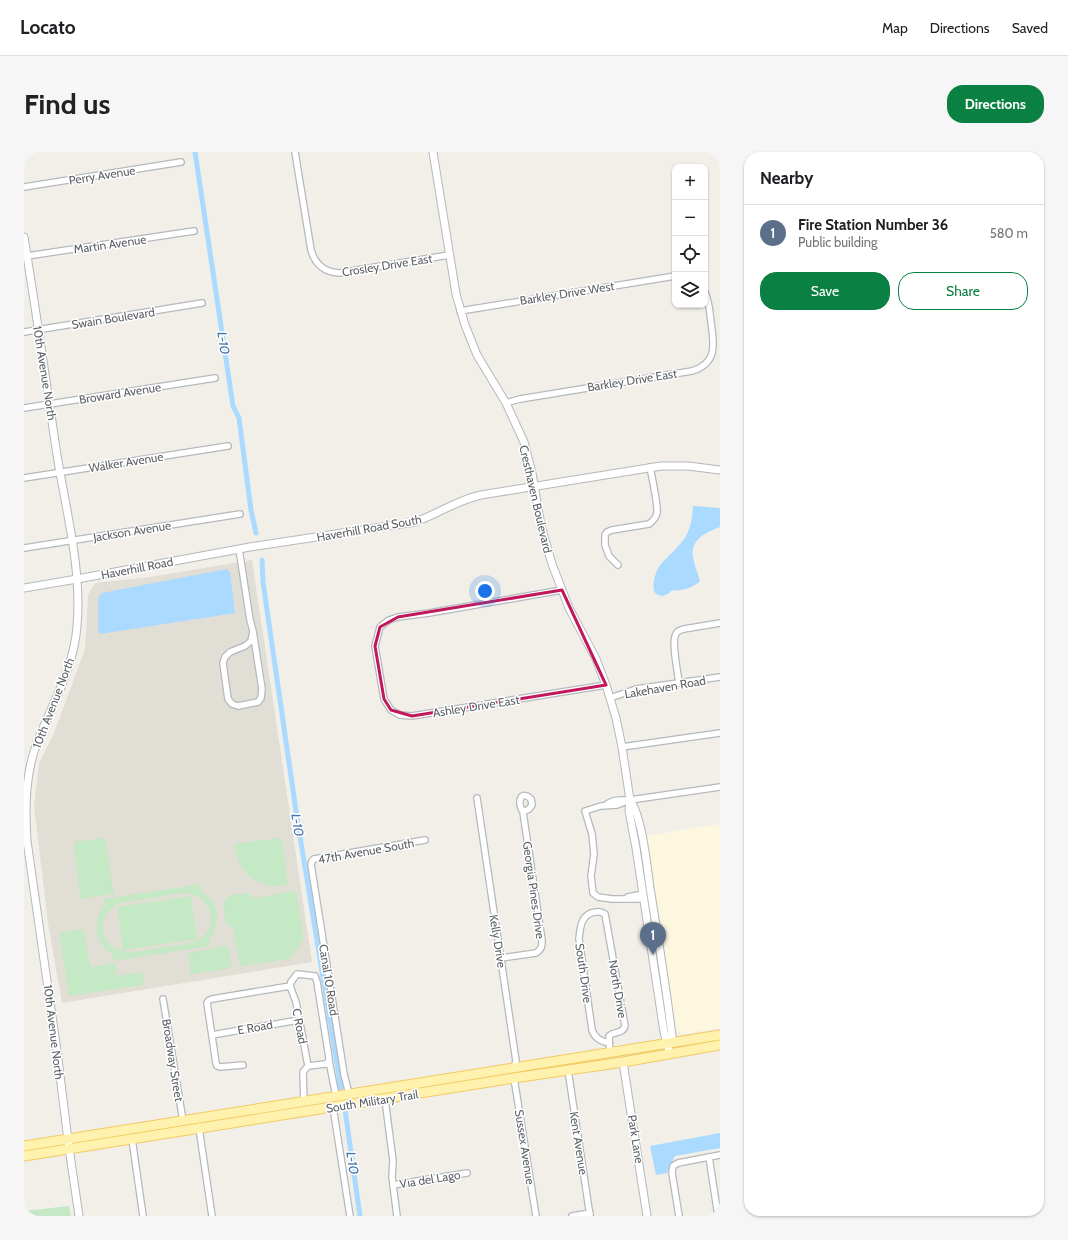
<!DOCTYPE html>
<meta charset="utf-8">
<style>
body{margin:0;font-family:Cabin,sans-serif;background:#f6f6f6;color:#202124}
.controls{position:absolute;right:12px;top:12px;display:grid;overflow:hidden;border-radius:8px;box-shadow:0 1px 3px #0004}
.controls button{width:36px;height:36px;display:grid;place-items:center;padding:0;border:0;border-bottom:1px solid #e0e0e0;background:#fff;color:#202124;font:20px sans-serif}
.you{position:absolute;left:461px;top:439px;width:14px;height:14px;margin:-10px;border:3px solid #fff;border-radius:50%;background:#1a73e8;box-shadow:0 0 0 6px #1a73e833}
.badge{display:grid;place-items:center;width:26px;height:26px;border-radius:50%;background:#0b8043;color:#fff;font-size:13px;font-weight:700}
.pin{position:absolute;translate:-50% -33px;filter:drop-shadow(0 1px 2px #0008)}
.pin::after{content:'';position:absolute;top:21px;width:14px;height:12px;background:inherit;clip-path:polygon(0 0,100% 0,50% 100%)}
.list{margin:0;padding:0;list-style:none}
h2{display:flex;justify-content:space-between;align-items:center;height:52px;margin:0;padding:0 16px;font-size:17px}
h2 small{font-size:13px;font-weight:400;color:#757577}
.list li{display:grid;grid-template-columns:26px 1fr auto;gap:12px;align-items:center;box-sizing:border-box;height:56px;padding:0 16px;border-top:1px solid #e0e0e0}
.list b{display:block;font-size:15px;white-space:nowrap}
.list p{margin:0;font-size:13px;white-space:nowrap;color:#757577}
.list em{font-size:13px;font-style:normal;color:#757577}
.actions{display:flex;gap:8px;padding:12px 16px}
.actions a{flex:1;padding:9px 0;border:1px solid #0b8043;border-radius:16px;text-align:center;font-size:14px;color:#0b8043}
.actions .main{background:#0b8043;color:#fff}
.icon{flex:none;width:22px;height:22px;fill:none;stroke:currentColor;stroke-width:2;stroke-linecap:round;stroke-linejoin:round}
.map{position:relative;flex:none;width:696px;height:1064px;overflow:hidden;border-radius:16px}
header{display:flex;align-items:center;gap:24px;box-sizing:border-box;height:56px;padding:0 20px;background:#fff;border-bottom:1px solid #e0e0e0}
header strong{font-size:19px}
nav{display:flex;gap:22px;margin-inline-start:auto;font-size:14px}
.intro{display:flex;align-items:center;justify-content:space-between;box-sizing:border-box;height:96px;padding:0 24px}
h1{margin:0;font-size:28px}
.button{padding:10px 18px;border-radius:16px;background:#0b8043;color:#fff;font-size:14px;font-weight:700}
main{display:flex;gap:24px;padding:0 24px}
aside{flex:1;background:#fff;border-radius:16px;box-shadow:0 1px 3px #0004}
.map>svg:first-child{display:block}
.commercial{fill:#fef7e0}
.education{fill:#e1ded6}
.green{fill:#c5e8c5;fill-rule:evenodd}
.water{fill:#aadaff}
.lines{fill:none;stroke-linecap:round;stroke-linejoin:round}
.canal{stroke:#aadaff;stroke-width:5}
.minor-casing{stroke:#b5b8bc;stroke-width:8}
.tertiary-casing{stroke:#b5b8bc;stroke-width:9}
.primary-casing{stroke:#f2c960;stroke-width:11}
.minor{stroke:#fff;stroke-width:5.5}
.tertiary{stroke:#fff;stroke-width:7}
.primary{stroke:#fff2af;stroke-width:9}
.marked{fill:none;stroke:#c2185b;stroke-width:3;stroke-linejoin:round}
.labels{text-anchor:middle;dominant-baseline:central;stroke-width:3;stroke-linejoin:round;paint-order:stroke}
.street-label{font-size:12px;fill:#5f6368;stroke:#fff}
.water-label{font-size:13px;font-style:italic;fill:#4174aa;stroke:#fff}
</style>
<header>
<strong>Locato</strong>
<nav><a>Map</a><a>Directions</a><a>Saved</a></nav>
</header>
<div class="intro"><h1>Find us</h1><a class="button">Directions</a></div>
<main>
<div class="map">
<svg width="696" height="1064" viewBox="0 0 696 1064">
<rect width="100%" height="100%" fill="#f1efe8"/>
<!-- commercial -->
<polygon class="commercial" points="696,672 696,876 658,882 652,877 623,684"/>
<!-- education -->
<polygon class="education" points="228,408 288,810 38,851 24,771 10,654 15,611 30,581 61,497 64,443 71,431 119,426"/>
<!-- green -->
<g class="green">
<polygon points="81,686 90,742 56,747 50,690"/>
<path d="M 255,686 L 258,688 L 264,732 C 251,738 233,732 223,722 C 215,714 212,702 210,692 Z"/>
<path d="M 177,732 L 177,739 C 190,747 197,762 191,777 C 188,786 184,784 186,794 L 90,809 C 88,799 85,801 79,794 C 70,782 71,765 81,753 L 80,747 ZM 158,741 C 183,740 197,768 179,785 C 176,788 172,789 168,790 C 158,793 148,794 138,795 C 126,797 111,802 99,799 C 93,798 87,794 84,790 C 80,785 79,778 79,772 C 80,764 85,757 92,753 C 99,749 108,749 116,748 C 130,746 144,743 158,741 Z"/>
<polygon points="272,739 280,787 266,807 216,814 209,776 202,771 199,752 206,743 225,741 230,746"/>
<polygon points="167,744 173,787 99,798 93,755"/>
<polygon points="60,777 66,815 91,811 93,824 118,820 120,833 45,844 35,781"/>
<polygon points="204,794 208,816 167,822 164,801"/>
<polygon points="45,1054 47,1064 0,1064 0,1059"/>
</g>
<!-- water -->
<g class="water">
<path d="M 669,354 L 696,356 L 696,375 C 682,380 666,388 669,405 C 670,413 674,421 676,429 C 671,435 656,440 648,438 L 644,442 L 638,444 C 637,444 633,442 632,442 C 626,437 632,418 636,413 C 644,404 653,397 660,387 C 667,377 668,366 669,354 Z"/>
<polygon points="203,417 206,421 211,461 76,482 74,479 74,446 78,441"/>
<polygon points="696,981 696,996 651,1004 643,1021 632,1023 626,994"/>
</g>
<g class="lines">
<!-- canal -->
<g class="canal">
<polyline points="171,0 209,254 215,266 227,358 232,381"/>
<polyline points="238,408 239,430 273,666 317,936"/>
<polyline points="321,958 336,1064"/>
</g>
<!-- minor casing -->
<g class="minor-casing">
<g id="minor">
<path d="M 271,0 L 287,98 C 291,112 300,120 315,121 L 425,103"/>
<polyline points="0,35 157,10"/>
<polyline points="3,104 170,79"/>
<polyline points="436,159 651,124"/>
<polyline points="0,180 178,151"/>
<path d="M 482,251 L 496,247 L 668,219 C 694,211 690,192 687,170 C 686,160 685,149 681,140"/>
<polyline points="0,256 191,226"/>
<polyline points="0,326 204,294"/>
<polyline points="0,396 216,362"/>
<polyline points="215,397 226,468 229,479 227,489 221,494 206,500 201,505 199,511 204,547 208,552 214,554 234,550 237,546 238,537 229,479"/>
<path d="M 594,413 L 585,404 L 581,393 L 581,383 L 583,380 L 588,378 L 625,372 C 629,369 632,366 633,361 C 634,352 628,326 626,315"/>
<polyline points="538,438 405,461 374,465 365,468 356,475 351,494 360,547 367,558 376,563 388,564 582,533"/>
<path d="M 655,531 C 654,521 647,489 652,482 C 653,479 656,478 660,477 L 696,471"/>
<polyline points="586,546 612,537 696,525"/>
<polyline points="598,595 696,581"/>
<polyline points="453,646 492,909 490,917"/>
<polyline points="606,648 593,653 577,654 561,659 568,682 570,702 567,724 569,741 574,745 588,747 619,747"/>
<path d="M 583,652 C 590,647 597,648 606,648 L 696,635"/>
<polyline points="604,745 619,742"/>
<path d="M 477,806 L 512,801 C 518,797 518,794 518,788 L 499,660 C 493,651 496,637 507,647 L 508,653 L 505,657 L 499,660"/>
<polyline points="266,834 272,850 284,914"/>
<polyline points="139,847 159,969"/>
<polyline points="188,883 275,868"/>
<path d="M 585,891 C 576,889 571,886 568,878 L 555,787 C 556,776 557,761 572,760 C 576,759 578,760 581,762 L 601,874 C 599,882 590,879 585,884 L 586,901"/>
<polyline points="219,913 196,915 193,914 192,911 183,851 185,848 188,847 266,834 267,830 273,822 291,824 293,830 305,906 305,909 312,944"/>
<polyline points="284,914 302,912 305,909"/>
<polyline points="544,918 566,1064"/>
<polyline points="490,926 512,1064"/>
<polyline points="325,942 320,922 287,712 288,709 290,707 401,688"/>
<polyline points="362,946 361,947 369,1009 368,1025 373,1064"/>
<polyline points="280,949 279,920 284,914"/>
<polyline points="309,955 326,1064"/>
<polyline points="176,974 175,976 188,1064"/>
<polyline points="108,987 119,1064"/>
<polyline points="685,1005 694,1064"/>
<polyline points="369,1033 443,1021"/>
<polyline points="548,1064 566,1061"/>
<polyline points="655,1064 648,1021 649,1014 654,1011 696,1003"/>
</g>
</g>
<!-- tertiary casing -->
<g class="tertiary-casing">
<g id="tertiary">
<polyline points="409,0 432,142 441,173 453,203 482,251 500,290 508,321 517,374 528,412 545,456 572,507 582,533 592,566 598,595 606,648 605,659 612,696 640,880 646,902"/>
<path d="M 0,85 C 12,158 22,230 33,303 C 42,359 58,417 53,474 C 50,516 28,552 13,591 C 1,622 1,656 3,689 L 33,899 L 45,996 L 55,1064"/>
<path d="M 0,436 L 53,427 L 226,395 L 391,370 C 414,362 433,348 457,343 L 637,314 L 664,314 L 696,318"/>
<path d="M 606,648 C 618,664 623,714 626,736 C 634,785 642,834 648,884 L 644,892"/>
<polyline points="599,910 623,1064"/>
</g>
</g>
<!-- primary casing -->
<g class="primary-casing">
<g id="primary">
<polyline points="0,994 696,883"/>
<polyline points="0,1004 490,926 599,910 696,893"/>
</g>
</g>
<!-- minor -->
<use href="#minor" class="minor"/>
<!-- tertiary -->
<use href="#tertiary" class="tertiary"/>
<!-- primary -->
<use href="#primary" class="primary"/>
</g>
<!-- marked area -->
<path class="marked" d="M 538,438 L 582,533 L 388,564 L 367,558 L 360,547 L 351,494 L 356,475 L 374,465 Z"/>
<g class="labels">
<!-- street labels -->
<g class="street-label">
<text transform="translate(78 23) rotate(-9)">Perry Avenue</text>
<text transform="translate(86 92) rotate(-8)">Martin Avenue</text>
<text transform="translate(363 113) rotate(-9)">Crosley Drive East</text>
<text transform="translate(543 141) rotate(-9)">Barkley Drive West</text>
<text transform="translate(89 166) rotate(-9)">Swain Boulevard</text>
<text transform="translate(21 221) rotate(81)">10th Avenue North</text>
<text transform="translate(608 228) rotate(-9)">Barkley Drive East</text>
<text transform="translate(96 241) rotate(-9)">Broward Avenue</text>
<text transform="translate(102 310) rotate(-9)">Walker Avenue</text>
<text transform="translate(512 347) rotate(77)">Cresthaven Boulevard</text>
<text transform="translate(345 376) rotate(-10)">Haverhill Road South</text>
<text transform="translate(108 379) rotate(-9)">Jackson Avenue</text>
<text transform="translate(113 416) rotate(-11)">Haverhill Road</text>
<text transform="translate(641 535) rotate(-10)">Lakehaven Road</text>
<text transform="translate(29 551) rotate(-69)">10th Avenue North</text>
<text transform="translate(452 554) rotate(-9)">Ashley Drive East</text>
<text transform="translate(342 699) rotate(-10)">47th Avenue South</text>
<text transform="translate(510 738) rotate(82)">Georgia Pines Drive</text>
<text transform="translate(474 789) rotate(81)">Kelly Drive</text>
<text transform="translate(560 821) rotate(82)">South Drive</text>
<text transform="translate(305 828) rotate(81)">Canal 10 Road</text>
<text transform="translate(594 837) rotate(80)">North Drive</text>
<text transform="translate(276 874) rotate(79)">C Road</text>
<text transform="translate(231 875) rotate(-10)">E Road</text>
<text transform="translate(30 880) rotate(83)">10th Avenue North</text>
<text transform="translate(149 908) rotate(81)">Broadway Street</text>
<text transform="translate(348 949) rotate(-9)">South Military Trail</text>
<text transform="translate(612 987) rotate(81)">Park Lane</text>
<text transform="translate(555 991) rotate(81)">Kent Avenue</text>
<text transform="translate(501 995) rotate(81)">Sussex Avenue</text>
<text transform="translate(406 1027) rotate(-9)">Via del Lago</text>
</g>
<!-- water labels -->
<g class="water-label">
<text transform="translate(200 191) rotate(81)">L-10</text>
<text transform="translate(274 673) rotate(81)">L-10</text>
<text transform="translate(329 1011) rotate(81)">L-10</text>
</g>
</g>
</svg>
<div class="controls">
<button>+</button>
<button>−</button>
<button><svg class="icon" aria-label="locate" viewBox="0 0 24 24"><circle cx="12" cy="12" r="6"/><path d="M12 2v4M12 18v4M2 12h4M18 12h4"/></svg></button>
<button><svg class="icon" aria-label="layers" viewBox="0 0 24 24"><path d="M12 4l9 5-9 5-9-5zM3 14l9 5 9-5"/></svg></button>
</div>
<div class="you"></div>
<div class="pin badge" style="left:629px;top:803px;background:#5c6f8a">1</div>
</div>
<aside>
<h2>Nearby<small></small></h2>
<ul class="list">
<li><span class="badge" style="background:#5c6f8a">1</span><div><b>Fire Station Number 36</b><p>Public building</p></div><em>580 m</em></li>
</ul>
<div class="actions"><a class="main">Save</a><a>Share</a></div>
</aside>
</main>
